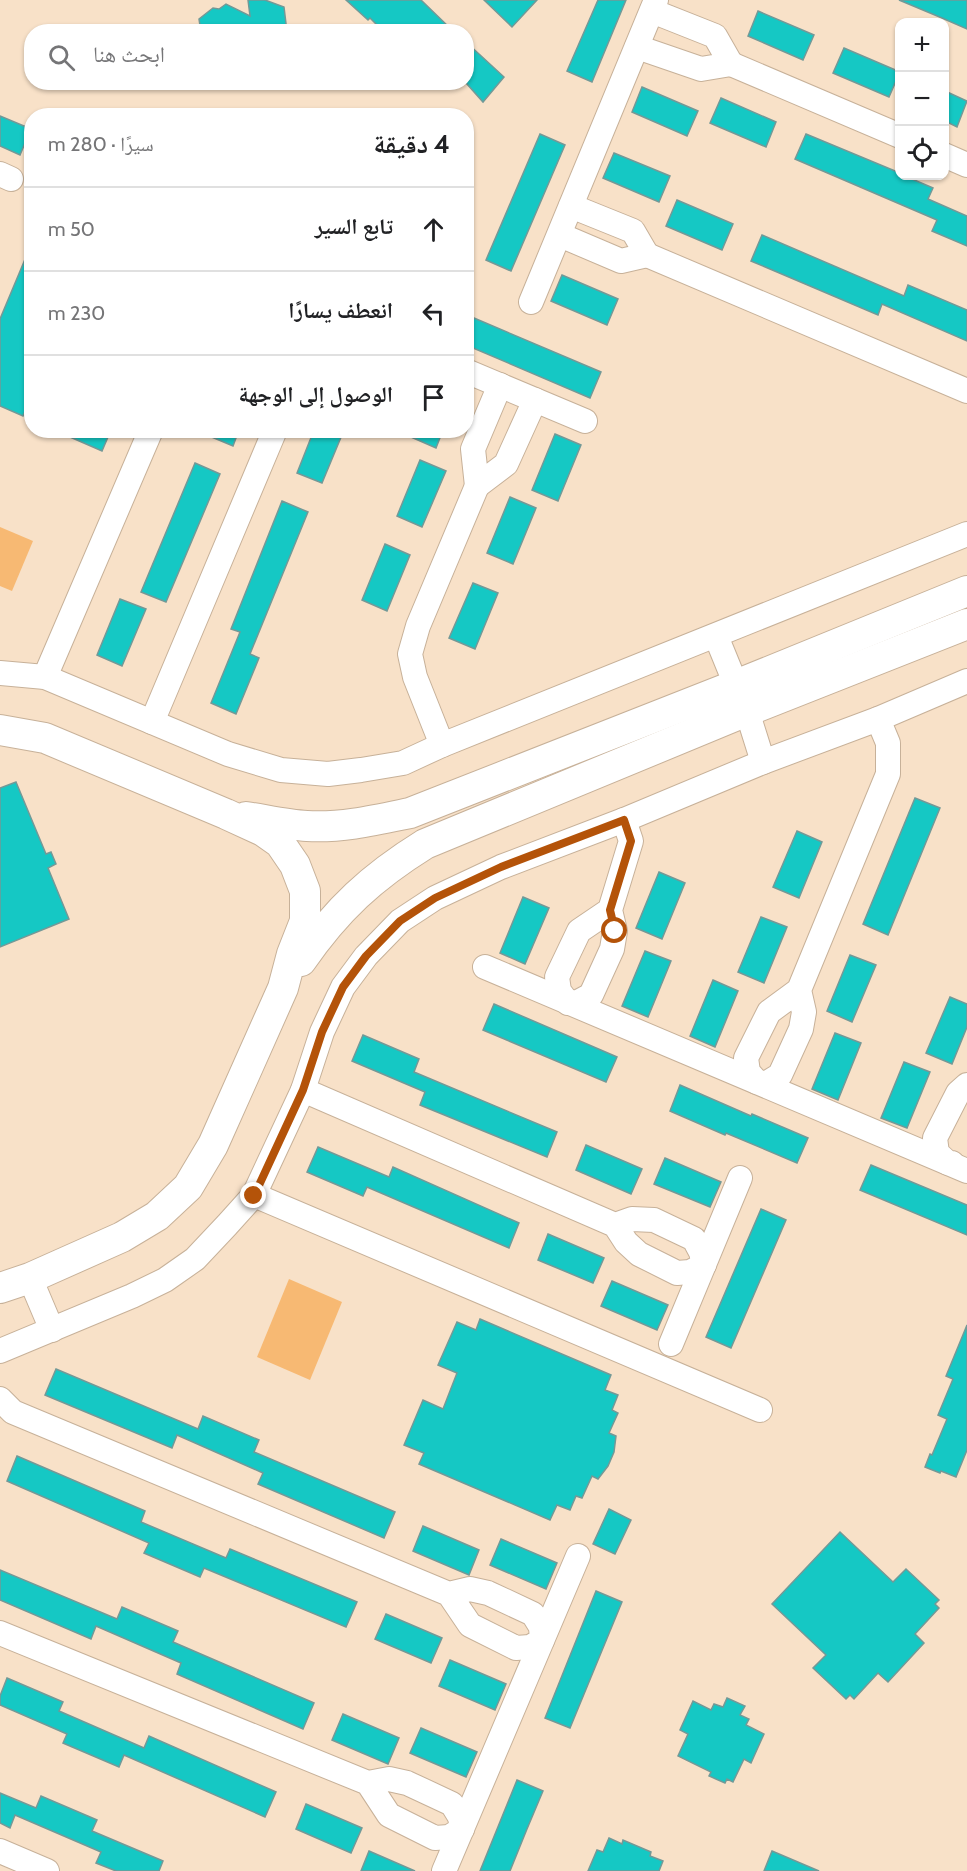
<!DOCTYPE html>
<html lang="ar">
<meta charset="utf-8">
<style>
body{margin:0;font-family:Cabin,"Noto Naskh Arabic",sans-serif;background:#f6f6f6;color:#202124;direction:rtl}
.controls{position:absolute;right:18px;top:18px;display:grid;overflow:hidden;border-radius:12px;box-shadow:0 2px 4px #0004}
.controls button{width:54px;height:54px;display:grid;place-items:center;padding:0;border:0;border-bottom:2px solid #e0e0e0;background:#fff;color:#202124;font:30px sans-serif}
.stop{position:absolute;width:18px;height:18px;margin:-14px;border:4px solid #b45309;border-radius:50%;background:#fff}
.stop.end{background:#b45309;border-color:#fff;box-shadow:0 2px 6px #0008}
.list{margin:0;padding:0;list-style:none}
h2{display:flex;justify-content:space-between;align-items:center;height:78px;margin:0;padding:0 24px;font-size:26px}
h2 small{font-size:20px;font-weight:400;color:#757577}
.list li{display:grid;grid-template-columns:39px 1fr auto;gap:18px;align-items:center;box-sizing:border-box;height:84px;padding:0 24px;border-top:2px solid #e0e0e0}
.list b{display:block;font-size:22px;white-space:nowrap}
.list em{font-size:20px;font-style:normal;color:#757577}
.icon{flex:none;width:33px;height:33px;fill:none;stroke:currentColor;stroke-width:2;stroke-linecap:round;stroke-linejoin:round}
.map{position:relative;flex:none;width:967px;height:1871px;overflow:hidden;direction:ltr}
.search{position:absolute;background:#fff;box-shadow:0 2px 4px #0004;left:24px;top:24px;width:450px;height:66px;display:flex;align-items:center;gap:15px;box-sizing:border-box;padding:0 21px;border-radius:24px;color:#757577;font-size:22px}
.panel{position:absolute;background:#fff;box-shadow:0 2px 4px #0004;left:24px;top:108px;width:450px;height:330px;border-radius:24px;direction:rtl}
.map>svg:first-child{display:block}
.green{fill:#f7b973}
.building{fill:#15c8c4;stroke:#739997;stroke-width:1.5}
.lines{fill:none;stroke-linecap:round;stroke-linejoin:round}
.minor-casing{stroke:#c7b199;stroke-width:26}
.major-casing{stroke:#c7b199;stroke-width:32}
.minor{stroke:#fff;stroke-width:24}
.major{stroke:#fff;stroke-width:30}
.route{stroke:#b45309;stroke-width:8}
</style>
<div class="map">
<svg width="967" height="1871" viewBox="0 0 967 1871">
<rect width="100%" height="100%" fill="#f8e1c8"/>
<!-- green -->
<g class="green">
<polygon points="0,527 33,541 12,591 0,586"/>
<polygon points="289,1279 342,1302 310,1380 257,1357"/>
</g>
<!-- building -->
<g class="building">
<polygon points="248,0 265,0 284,7 287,32 201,32 199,19 213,8 219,9 226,4 250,16"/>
<polygon points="346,0 421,0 454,32 384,32 370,18 368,20"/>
<polygon points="484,0 537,0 512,27"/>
<polygon points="598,0 626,0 592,82 567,71"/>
<polygon points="899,0 967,0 967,29 942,18"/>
<polygon points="758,11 814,35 803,60 748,36"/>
<polygon points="466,42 504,77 483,102 466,83"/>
<polygon points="844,48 900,72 889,97 833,73"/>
<polygon points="642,87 698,111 687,136 632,112"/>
<polygon points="945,91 967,101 957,127 945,121"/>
<polygon points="721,98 776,122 766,147 710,123"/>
<polygon points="0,116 31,129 20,155 0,146"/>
<polygon points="540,134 565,145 511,271 486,260"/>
<polygon points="806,134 900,173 900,176 905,176 933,188 928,199 967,216 967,246 932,231 937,220 795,159"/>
<polygon points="614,153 670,176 659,202 603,178"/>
<polygon points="677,200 733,224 722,250 666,226"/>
<polygon points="762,235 904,296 908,285 967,310 967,341 882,304 878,315 751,261"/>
<polygon points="31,245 32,396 23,416 0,406 0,319"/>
<polygon points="562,275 618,299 607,325 551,301"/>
<polygon points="474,318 601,372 590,398 466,345 466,335"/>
<polygon points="54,430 111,430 102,451"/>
<polygon points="195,430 239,430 233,446"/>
<polygon points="314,430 344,430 322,483 297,473"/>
<polygon points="395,430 443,430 436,448"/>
<polygon points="555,434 581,445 558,501 532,490"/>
<polygon points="420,460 446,471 422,527 397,516"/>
<polygon points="195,463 220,474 166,602 141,592"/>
<polygon points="510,497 536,508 513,564 487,553"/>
<polygon points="282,501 308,512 250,654 259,658 236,714 211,703 240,632 231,629"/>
<polygon points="385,544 410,555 387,611 362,600"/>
<polygon points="473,583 498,593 475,649 449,638"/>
<polygon points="120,599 146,609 122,666 97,655"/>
<polygon points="16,782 46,854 51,852 56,864 48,868 69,919 0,947 0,788"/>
<polygon points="915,798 940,808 888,935 863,924"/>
<polygon points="797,831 822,842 799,898 773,887"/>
<polygon points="659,872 685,883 662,939 636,928"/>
<polygon points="523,897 549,908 525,964 500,953"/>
<polygon points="761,917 787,927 764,983 738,972"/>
<polygon points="645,951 671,961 648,1017 622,1006"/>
<polygon points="850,955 876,965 852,1022 827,1011"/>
<polygon points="713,980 738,991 715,1047 690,1036"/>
<polygon points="950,997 967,1004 967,1027 952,1064 926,1053"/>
<polygon points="494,1004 617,1057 606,1082 483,1030"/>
<polygon points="835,1033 861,1043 838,1100 812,1089"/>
<polygon points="363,1035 419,1059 414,1072 557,1132 547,1157 420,1105 425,1092 352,1061"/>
<polygon points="904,1062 930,1072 907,1128 881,1118"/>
<polygon points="680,1085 751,1116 752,1114 808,1138 797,1163 726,1133 725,1135 670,1111"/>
<polygon points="586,1145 642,1169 631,1194 576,1170"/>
<polygon points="318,1147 389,1177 393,1167 519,1223 509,1248 367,1187 363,1196 307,1172"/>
<polygon points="665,1158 721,1182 710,1207 654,1184"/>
<polygon points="871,1165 967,1205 967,1235 860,1190"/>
<polygon points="761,1209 786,1220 731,1348 706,1337"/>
<polygon points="548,1234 604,1258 593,1283 538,1260"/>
<polygon points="612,1281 668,1305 657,1330 601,1306"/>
<polygon points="480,1319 611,1375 605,1390 618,1395 612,1410 618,1413 609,1433 616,1436 614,1452 608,1466 598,1479 592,1476 582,1498 576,1496 570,1510 557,1505 550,1520 419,1464 424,1453 404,1445 423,1400 443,1409 457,1373 438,1365 457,1322 476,1330"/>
<polygon points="967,1325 967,1450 956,1477 941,1471 940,1473 925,1467 930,1454 932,1455 947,1419 938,1415 953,1379 946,1376"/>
<polygon points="56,1369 198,1429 203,1416 259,1440 254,1452 395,1512 384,1538 258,1484 263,1473 177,1435 172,1448 45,1395"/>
<polygon points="17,1456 145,1511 141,1522 226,1558 230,1549 357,1602 346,1627 204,1568 200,1577 144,1553 149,1543 7,1481"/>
<polygon points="609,1509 631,1520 615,1554 593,1544"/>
<polygon points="423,1526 479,1550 469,1575 413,1551"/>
<polygon points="840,1532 893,1582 906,1569 939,1600 935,1604 939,1608 915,1634 924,1643 888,1682 878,1673 854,1699 850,1695 846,1699 813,1668 826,1655 772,1604"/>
<polygon points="501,1539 557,1563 546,1589 490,1565"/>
<polygon points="0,1570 117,1619 122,1607 178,1631 173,1642 314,1703 303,1729 177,1674 181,1663 96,1626 91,1639 0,1600"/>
<polygon points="596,1591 622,1602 570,1728 545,1718"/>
<polygon points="386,1614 442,1638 431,1663 375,1639"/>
<polygon points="450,1660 506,1684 495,1710 439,1686"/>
<polygon points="7,1678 63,1702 59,1711 144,1748 149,1736 276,1792 265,1817 124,1755 119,1767 63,1743 67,1734 0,1705 0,1696"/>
<polygon points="727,1698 745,1706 740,1715 749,1719 746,1725 764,1734 751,1763 744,1759 733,1782 727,1779 725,1783 709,1776 711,1772 678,1756 688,1734 680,1730 693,1701 711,1710 714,1704 723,1707"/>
<polygon points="343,1714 399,1738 388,1764 332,1740"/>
<polygon points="421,1728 477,1752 466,1777 410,1753"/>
<polygon points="517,1780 543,1791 527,1829 510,1871 480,1871"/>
<polygon points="0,1793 36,1808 41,1796 97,1820 92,1831 163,1861 159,1871 116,1871 96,1863 101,1852 15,1815 10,1828 0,1823"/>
<polygon points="306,1804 362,1828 351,1853 296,1829"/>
<polygon points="609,1838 622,1844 623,1840 651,1852 650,1856 663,1861 659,1871 588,1871 597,1850 603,1852"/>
<polygon points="369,1851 415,1871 361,1871"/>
<polygon points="772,1851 819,1871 764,1871"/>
</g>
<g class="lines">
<!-- minor casing -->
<g class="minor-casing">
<g id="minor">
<polyline points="637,47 701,69 731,64 715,36 652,11"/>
<polyline points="731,64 900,136"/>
<polyline points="944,155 967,165"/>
<polyline points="0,174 11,179"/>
<polyline points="560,235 621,261 647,255 633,231 571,206"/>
<polyline points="647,255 967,391"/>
<polyline points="531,302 656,0"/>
<polyline points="466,371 585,421"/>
<polyline points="500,385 473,449 477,486 506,464 535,400"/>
<polyline points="716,636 736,685"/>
<polyline points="0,673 45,677 228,754 281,770 328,774 361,770 403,763 442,745 967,534"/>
<polyline points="45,677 151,430"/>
<polyline points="747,711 763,762"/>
<polyline points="152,722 275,430"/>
<polyline points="442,745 415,677 410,654 418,626 477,486"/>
<polyline points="610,910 579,931 557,977 559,991 568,1003 578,1002 591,995 612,949 615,931 610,910 631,841 624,820"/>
<polyline points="485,967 967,1171"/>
<polyline points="799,990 769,1012 746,1058 748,1072 757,1082 767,1083 780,1075 801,1029 804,1012 799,990 888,774 888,743 878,719"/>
<polyline points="303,1090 615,1225 626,1242 639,1254 677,1273 690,1272 704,1265 701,1252 694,1239 654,1220 632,1219 615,1225"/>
<polyline points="952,1163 948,1163 937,1153 935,1138 958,1093 967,1085"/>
<polyline points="254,1195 760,1410"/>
<polyline points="30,1278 52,1330"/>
<polyline points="671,1344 740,1178"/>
<polyline points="0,1351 132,1296 165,1280 195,1259 227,1225 254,1195 303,1090 322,1032 343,987 366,956 400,921 435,898 501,867 624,820 763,762 878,719 967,681"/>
<polyline points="0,1399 13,1412 449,1594 470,1589 488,1593 533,1614 541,1627 542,1640 530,1647 516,1648 470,1625 449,1594"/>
<polyline points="0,1633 368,1783 389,1779 407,1783 452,1804 460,1817 462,1829 449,1837 435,1838 389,1815 368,1783"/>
<polyline points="0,1851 47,1871"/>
<polyline points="444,1871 578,1556"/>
</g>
</g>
<!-- major casing -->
<g class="major-casing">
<g id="major">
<polyline points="0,730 45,738 226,814 263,831 280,843 295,865 305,891 305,921 292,954 283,988 213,1145 188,1187 157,1216 122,1237 30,1278 0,1288"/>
<path d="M 246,817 C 266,820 287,825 307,826 C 342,828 376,820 410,813 L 736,685 L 967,591"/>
<path d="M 301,961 C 337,909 372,877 425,844 L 747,711 L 967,624"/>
</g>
</g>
<!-- minor -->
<use href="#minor" class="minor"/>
<!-- major -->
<use href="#major" class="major"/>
</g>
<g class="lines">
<!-- route -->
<polyline class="route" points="254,1196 303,1090 322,1032 343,987 366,956 400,921 435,898 501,867 624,820 631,841 610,910 615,931"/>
</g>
</svg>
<div class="controls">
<button>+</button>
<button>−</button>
<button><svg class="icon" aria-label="locate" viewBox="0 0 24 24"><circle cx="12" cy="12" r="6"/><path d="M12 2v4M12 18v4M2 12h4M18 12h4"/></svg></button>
</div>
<div class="stop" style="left:615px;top:931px"></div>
<div class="stop end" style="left:254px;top:1196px"></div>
<div class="search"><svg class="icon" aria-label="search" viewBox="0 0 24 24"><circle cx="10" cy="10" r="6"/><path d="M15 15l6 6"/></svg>ابحث هنا</div>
<section class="panel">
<h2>4 دقيقة<small>سيرًا · 280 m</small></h2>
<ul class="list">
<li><svg class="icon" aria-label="ahead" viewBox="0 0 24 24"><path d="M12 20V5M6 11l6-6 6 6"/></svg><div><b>تابع السير</b></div><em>50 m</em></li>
<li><svg class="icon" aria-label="left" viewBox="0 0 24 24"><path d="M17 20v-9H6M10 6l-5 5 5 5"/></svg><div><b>انعطف يسارًا</b></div><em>230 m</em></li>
<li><svg class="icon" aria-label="arrive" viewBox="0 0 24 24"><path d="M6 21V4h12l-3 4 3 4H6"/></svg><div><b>الوصول إلى الوجهة</b></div></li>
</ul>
</section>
</div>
